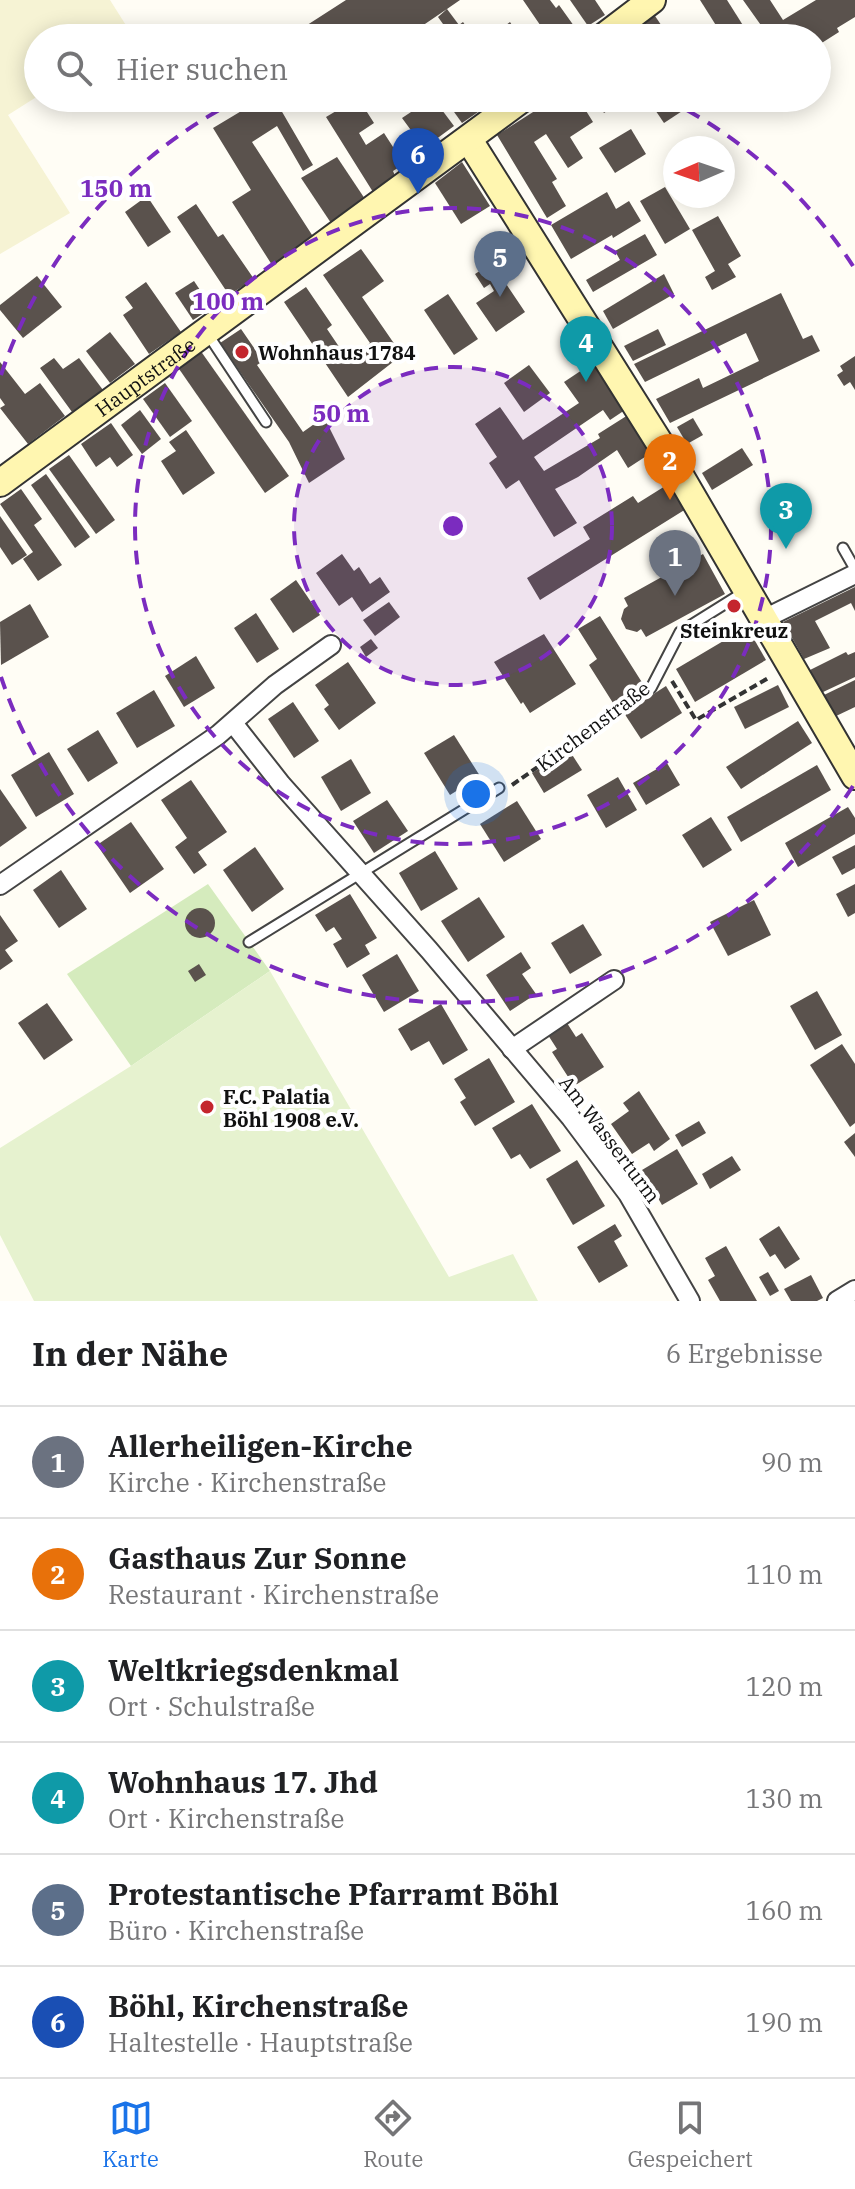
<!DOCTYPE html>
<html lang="de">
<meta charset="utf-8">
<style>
body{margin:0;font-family:"IBM Plex Serif",serif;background:#f2f2f2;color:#202124}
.compass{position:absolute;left:663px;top:136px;width:72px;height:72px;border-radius:50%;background:#fff;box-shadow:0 4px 20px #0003;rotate:268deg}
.you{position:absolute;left:476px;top:794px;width:28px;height:28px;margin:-20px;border:6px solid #fff;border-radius:50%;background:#1a73e8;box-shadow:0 0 0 12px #1a73e833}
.badge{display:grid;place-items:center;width:52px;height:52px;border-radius:50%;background:#1a73e8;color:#fff;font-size:26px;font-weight:700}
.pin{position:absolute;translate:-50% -66px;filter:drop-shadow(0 2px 4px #0008)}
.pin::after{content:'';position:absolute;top:42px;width:28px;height:24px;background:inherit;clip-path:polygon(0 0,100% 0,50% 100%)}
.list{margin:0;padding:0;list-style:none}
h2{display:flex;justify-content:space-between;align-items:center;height:104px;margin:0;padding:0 32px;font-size:34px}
h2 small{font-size:26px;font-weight:400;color:#757577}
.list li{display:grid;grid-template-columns:52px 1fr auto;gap:24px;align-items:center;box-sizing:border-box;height:112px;padding:0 32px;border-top:2px solid #e0e0e0}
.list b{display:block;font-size:30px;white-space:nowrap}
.list p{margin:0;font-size:26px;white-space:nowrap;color:#757577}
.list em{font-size:26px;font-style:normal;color:#757577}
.icon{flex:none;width:44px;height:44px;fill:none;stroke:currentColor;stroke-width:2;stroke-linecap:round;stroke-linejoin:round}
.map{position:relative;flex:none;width:855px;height:1301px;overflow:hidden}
.search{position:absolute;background:#fff;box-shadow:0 4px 20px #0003;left:24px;right:24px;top:24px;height:88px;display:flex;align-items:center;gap:20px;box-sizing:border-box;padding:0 28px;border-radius:44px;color:#757577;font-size:30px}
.sheet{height:776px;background:#fff}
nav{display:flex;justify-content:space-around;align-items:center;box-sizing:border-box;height:112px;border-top:2px solid #e0e0e0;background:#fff;font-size:22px;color:#757577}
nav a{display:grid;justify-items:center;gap:4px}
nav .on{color:#1a73e8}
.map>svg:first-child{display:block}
.farmland{fill:#f6f3d4}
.green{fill:#d5ebbd}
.pitch{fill:#e6f2cf}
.building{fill:#5a524d}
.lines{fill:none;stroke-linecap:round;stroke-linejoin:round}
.lane-casing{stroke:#444;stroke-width:13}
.street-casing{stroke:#444;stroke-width:22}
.secondary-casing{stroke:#333;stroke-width:30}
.path{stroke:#333;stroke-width:4;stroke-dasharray:8 4;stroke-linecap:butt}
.lane{stroke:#fff;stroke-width:9}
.street{stroke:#fff;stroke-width:18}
.secondary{stroke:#fff6b0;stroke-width:26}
.ring{fill:none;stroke:#7b2cbf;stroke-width:4;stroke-dasharray:14 10}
.poi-dot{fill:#c4262e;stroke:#fff;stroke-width:3}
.labels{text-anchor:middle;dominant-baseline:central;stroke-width:8;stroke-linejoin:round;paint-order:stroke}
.poi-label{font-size:20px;font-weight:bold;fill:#111;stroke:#fff;text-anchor:start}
.street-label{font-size:20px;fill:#111;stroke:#fff}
.centre{fill:#7b2cbf;stroke:#fff;stroke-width:4}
.ring-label{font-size:24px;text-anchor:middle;font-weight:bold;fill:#7b2cbf;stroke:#fff;stroke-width:8;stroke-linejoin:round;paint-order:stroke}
</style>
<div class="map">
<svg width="855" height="1301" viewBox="0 0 855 1301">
<rect width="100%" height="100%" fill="#fffdf5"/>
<!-- farmland -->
<polygon class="farmland" points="0,0 110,0 134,38 38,38 38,96 8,115 70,213 0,254"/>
<!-- green -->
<polygon class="green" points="208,884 270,971 131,1066 67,974"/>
<!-- pitch -->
<polygon class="pitch" points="270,971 449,1277 513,1254 538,1301 34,1301 0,1235 0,1148 131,1066"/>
<!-- building -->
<g class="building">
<polygon points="346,0 460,0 447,9 459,25 463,22 474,38 453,38 438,17 447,9 422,26 430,38 287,38"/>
<polygon points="523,0 550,0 556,8 559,5 579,33 573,38 549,38"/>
<polygon points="570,0 595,0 605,15 588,26"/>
<polygon points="700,0 727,0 751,38 724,38"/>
<polygon points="743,0 770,0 783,20 816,0 855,0 855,17 837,28 839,32 817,46 817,38 770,38"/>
<polygon points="655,16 670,38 651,38 642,24"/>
<polygon points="510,22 520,38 489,38"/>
<polygon points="263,98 274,98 313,165 303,171 277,126 252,142 314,238 272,265 232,202 251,190 213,128"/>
<polygon points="279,98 313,98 287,112"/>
<polygon points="358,98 374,123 359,133 366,145 384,133 404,164 393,171 396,178 373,192 326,117"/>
<polygon points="401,98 433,98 454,126 424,148 402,118 411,112"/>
<polygon points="444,98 473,98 481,110 462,123"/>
<polygon points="555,98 578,98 593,122 570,137 583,158 568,168 546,134 534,142 557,179 552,182 566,206 547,218 497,135"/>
<polygon points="594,98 638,98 620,110 616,105 604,113"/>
<polygon points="647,98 702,98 664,123"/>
<polygon points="631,129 646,154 615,173 599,148"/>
<polygon points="337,157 365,199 331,223 301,178"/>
<polygon points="462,162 490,206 461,224 435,183"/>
<polygon points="665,187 690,229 665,244 640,201"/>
<polygon points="607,192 616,209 629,201 641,221 613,238 612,235 571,259 551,225"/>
<polygon points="147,196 171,232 148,247 125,212"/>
<polygon points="196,204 218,237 223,234 254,279 229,295 177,217"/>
<polygon points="718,216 741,256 728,264 736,277 712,290 705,277 715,271 692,230"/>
<polygon points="645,234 657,255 593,292 586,280 620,260 615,251"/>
<polygon points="361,249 384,281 362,297 402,355 348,397 284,302 306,287 332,325 327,329 348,360 370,343 323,275"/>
<polygon points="492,263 525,312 496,332 476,303 494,291 490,284 484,288 475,274"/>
<polygon points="664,274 674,294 613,329 603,311"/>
<polygon points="37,276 62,307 23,338 0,310 0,305"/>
<polygon points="194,281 212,308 193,320 175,293"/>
<polygon points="146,282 181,332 149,354 123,315 133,308 125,297"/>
<polygon points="781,293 803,339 812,335 820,351 670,423 656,399 699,378 703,388 759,361 746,333 645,382 634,364"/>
<polygon points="448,294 478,339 454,355 424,310"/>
<polygon points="241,329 263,361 257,365 303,432 324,417 345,459 309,483 289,442 220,343"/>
<polygon points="658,329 666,345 633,361 624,346"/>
<polygon points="110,332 135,364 110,383 86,351"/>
<polygon points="200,350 289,476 265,493 177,366"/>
<polygon points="855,356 855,390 850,382 844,386 837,375 843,371 840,366"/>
<polygon points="54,358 63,369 79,358 103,390 72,412 40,368"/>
<polygon points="0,362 25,394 40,383 65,416 28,444 0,408 5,405 0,398"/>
<polygon points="594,362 625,410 610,420 603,410 534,457 544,471 600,438 598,434 628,415 651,453 628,468 617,450 578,477 555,489 577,523 554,537 519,480 506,489 489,463 497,457 475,424 500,407 523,440 579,403 564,382"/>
<polygon points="529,365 550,393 524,412 504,383"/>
<polygon points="165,383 192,421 170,437 143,399"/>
<polygon points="140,410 161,439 142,454 121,425"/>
<polygon points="693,418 703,435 687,444 677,427"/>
<polygon points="111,423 133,455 117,467 110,457 96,467 81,444"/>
<polygon points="186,430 215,473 183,495 161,461 176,451 169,442"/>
<polygon points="742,448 753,465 712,490 702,473"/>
<polygon points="69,455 115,520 96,534 49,469"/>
<polygon points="46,474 90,537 75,548 31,485"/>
<polygon points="670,483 686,509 540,600 527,578 590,539 583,527 633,496 638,503"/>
<polygon points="21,489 42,519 34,525 62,565 38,581 23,559 33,552 0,504"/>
<polygon points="0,516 27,555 12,565 0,547"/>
<polygon points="342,554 354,571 359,567 370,584 380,577 390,592 362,612 352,597 339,606 316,573"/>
<polygon points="703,554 725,594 646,637 641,629 637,632 626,629 621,619 624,609 628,606 624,598"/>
<polygon points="296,580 320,615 293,633 270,599"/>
<polygon points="855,587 855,611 851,603 815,621 830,648 804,659 783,622"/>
<polygon points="389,602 400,617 375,636 363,620"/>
<polygon points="30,604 49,637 1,665 0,622"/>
<polygon points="256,613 279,649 257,663 234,628"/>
<polygon points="600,616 643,684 613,703 589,665 597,659 578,629"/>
<polygon points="747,627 766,660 695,702 676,669"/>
<polygon points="544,634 576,684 530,713 523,702 521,704 494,662"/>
<polygon points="371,639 378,648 366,657 360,647"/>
<polygon points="846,652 848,655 855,652 855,677 821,693 810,670"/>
<polygon points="196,656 215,688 184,707 165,676"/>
<polygon points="348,662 376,703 339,730 324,709 329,705 315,685"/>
<polygon points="855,680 855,707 834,717 824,695"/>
<polygon points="778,685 789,707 745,729 734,707"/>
<polygon points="666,686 682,713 641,739 624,713"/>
<polygon points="154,690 175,726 137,748 116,713"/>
<polygon points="293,702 319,741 294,758 268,719"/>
<polygon points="798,721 812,743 741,789 726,767"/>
<polygon points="98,730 118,763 88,782 67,749"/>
<polygon points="454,735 480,776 450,795 424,753"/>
<polygon points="569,750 582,770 544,793 532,773"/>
<polygon points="49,752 74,794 36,817 11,775"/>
<polygon points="351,759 371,793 341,811 321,777"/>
<polygon points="667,763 680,785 646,805 633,783"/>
<polygon points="817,765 831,790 741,842 727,817"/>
<polygon points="618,777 637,810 606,828 587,795"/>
<polygon points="191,780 227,832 198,852 207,865 194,874 175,847 187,838 161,800"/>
<polygon points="0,789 27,828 0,847"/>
<polygon points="387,800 408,831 374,853 353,821"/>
<polygon points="517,801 541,839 504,862 480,824"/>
<polygon points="848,807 855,818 855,834 798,867 785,843"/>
<polygon points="711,817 732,850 703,868 682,835"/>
<polygon points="131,822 164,869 130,893 97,845"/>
<polygon points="855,845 855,868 842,875 832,857"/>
<polygon points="255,847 284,889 252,912 223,870"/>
<polygon points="435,851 458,889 421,911 399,873"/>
<polygon points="61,870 87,909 59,928 33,890"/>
<polygon points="855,884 855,913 848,917 836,894"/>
<polygon points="350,894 377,938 365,945 370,954 347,968 333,944 342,939 334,927 326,932 315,915"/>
<polygon points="479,897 505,937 468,962 441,921"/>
<polygon points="754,900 771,935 728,956 710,922"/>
<circle cx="200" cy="923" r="15"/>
<polygon points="0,915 18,941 5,950 13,961 0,970"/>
<polygon points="583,924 602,955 570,974 551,943"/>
<polygon points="521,952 531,968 522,974 536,994 510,1011 486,975"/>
<polygon points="397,954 419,991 384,1012 362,975"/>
<polygon points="199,964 206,975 195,982 188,971"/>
<polygon points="817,991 842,1035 815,1050 790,1006"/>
<polygon points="47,1003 73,1040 44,1060 18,1023"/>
<polygon points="441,1004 468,1050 443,1065 429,1041 411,1051 398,1029"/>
<polygon points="567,1023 576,1037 582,1033 604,1067 574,1086 552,1052 557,1049 548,1035"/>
<polygon points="842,1044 855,1064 855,1123 850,1127 810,1065"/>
<polygon points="489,1058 515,1102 475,1126 460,1102 466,1098 454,1079"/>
<polygon points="639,1091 670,1139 654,1151 649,1143 632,1154 611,1124 629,1111 623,1103"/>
<polygon points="532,1104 561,1151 530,1169 520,1154 511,1159 492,1128"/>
<polygon points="699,1121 706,1133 682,1147 675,1135"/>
<polygon points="855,1133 855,1157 844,1142"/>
<polygon points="677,1149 698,1184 662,1205 642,1170"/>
<polygon points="732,1156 741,1170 710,1189 702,1174"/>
<polygon points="577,1160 605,1206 573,1225 546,1179"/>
<polygon points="615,1224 622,1236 614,1241 628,1266 599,1283 577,1247"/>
<polygon points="779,1226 800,1259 785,1269 775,1254 770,1257 759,1239"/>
<polygon points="726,1246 736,1264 757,1301 720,1301 708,1280 715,1276 705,1258"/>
<polygon points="768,1272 779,1291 770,1296 759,1277"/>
<polygon points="811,1275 823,1298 817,1301 791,1301 784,1289"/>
</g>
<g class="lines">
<!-- lane casing -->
<g class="lane-casing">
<g id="lane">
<polyline points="207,333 266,422"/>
<polyline points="843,548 855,569"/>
<polyline points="651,688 680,632 744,592"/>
<polyline points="249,942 499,788"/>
</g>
</g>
<!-- street casing -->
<g class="street-casing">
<g id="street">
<polyline points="764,619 855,574"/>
<polyline points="233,723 281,784 429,950 571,1118 628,1194 690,1301"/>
<polyline points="0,885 218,735 275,685 331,645"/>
<polyline points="512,1049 614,980"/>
<polyline points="837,1301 855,1290"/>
</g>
</g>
<!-- secondary casing -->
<g class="secondary-casing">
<g id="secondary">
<polyline points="602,38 652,0"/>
<polyline points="469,140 681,477 855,776"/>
<path id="s1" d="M 0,483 L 523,98"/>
</g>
</g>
<!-- path -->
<g class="path">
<polyline points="672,681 696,720 770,677"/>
<polyline points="512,785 639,696"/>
</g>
<!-- lane -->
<use href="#lane" class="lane"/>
<!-- street -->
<use href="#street" class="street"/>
<!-- secondary -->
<use href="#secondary" class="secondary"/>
</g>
<!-- distance rings -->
<circle cx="453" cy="526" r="159" fill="#7b2cbf" fill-opacity=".12"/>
<g class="ring">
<circle cx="453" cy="526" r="159"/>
<circle cx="453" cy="526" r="318"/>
<path d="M853 786A477 477 0 0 1 1 677M1 375A477 477 0 0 1 240 99M666 99A477 477 0 0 1 853 266"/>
</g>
<!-- markers -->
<g class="poi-dot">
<circle cx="242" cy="352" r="8"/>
<circle cx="734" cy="606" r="8"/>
<circle cx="207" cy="1107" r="8"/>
</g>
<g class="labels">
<!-- poi labels -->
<g class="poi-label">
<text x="258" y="352">Wohnhaus 1784</text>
<text x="734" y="630" text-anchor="middle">Steinkreuz</text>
<text x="223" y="1096">F.C. Palatia<tspan x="223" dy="23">Böhl 1908 e.V.</tspan></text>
</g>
<!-- street labels -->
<g class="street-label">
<text stroke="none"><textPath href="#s1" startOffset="180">Hauptstraße</textPath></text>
<text transform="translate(593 726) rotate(-37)">Kirchenstraße</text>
<text transform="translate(610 1139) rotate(53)">Am Wasserturm</text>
</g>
</g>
<circle cx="453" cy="526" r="12" class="centre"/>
<g class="ring-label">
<text x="116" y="197">150 m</text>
<text x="228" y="310">100 m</text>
<text x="341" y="422">50 m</text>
</g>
</svg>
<svg class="compass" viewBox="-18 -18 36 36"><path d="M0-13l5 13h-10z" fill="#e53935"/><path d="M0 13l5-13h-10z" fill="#757577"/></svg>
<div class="you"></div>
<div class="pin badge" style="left:675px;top:596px;background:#6b7280">1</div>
<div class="pin badge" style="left:670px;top:500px;background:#e8710a">2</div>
<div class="pin badge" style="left:786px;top:549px;background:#0f9aa8">3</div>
<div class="pin badge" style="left:586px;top:382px;background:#0f9aa8">4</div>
<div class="pin badge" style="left:500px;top:297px;background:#5c6f8a">5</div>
<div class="pin badge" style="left:418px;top:194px;background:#1a4fb4">6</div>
<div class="search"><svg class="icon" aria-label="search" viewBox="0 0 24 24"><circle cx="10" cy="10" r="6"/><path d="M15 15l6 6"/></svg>Hier suchen</div>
</div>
<section class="sheet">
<h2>In der Nähe<small>6 Ergebnisse</small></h2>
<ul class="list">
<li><span class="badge" style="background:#6b7280">1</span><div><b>Allerheiligen-Kirche</b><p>Kirche · Kirchenstraße</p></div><em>90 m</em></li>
<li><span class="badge" style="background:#e8710a">2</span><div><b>Gasthaus Zur Sonne</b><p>Restaurant · Kirchenstraße</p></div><em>110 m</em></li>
<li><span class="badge" style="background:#0f9aa8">3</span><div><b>Weltkriegsdenkmal</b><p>Ort · Schulstraße</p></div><em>120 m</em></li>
<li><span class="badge" style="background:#0f9aa8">4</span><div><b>Wohnhaus 17. Jhd</b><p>Ort · Kirchenstraße</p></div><em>130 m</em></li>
<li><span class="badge" style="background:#5c6f8a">5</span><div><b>Protestantische Pfarramt Böhl</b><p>Büro · Kirchenstraße</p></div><em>160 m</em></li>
<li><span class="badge" style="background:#1a4fb4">6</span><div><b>Böhl, Kirchenstraße</b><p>Haltestelle · Hauptstraße</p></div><em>190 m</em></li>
</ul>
</section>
<nav>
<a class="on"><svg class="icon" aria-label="map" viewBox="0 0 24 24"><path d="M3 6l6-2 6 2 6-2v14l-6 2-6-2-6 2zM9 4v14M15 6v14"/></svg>Karte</a>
<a><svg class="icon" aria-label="directions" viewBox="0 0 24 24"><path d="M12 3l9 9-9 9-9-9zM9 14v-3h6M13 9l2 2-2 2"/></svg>Route</a>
<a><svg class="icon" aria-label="saved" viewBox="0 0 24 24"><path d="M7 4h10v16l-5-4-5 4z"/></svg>Gespeichert</a>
</nav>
